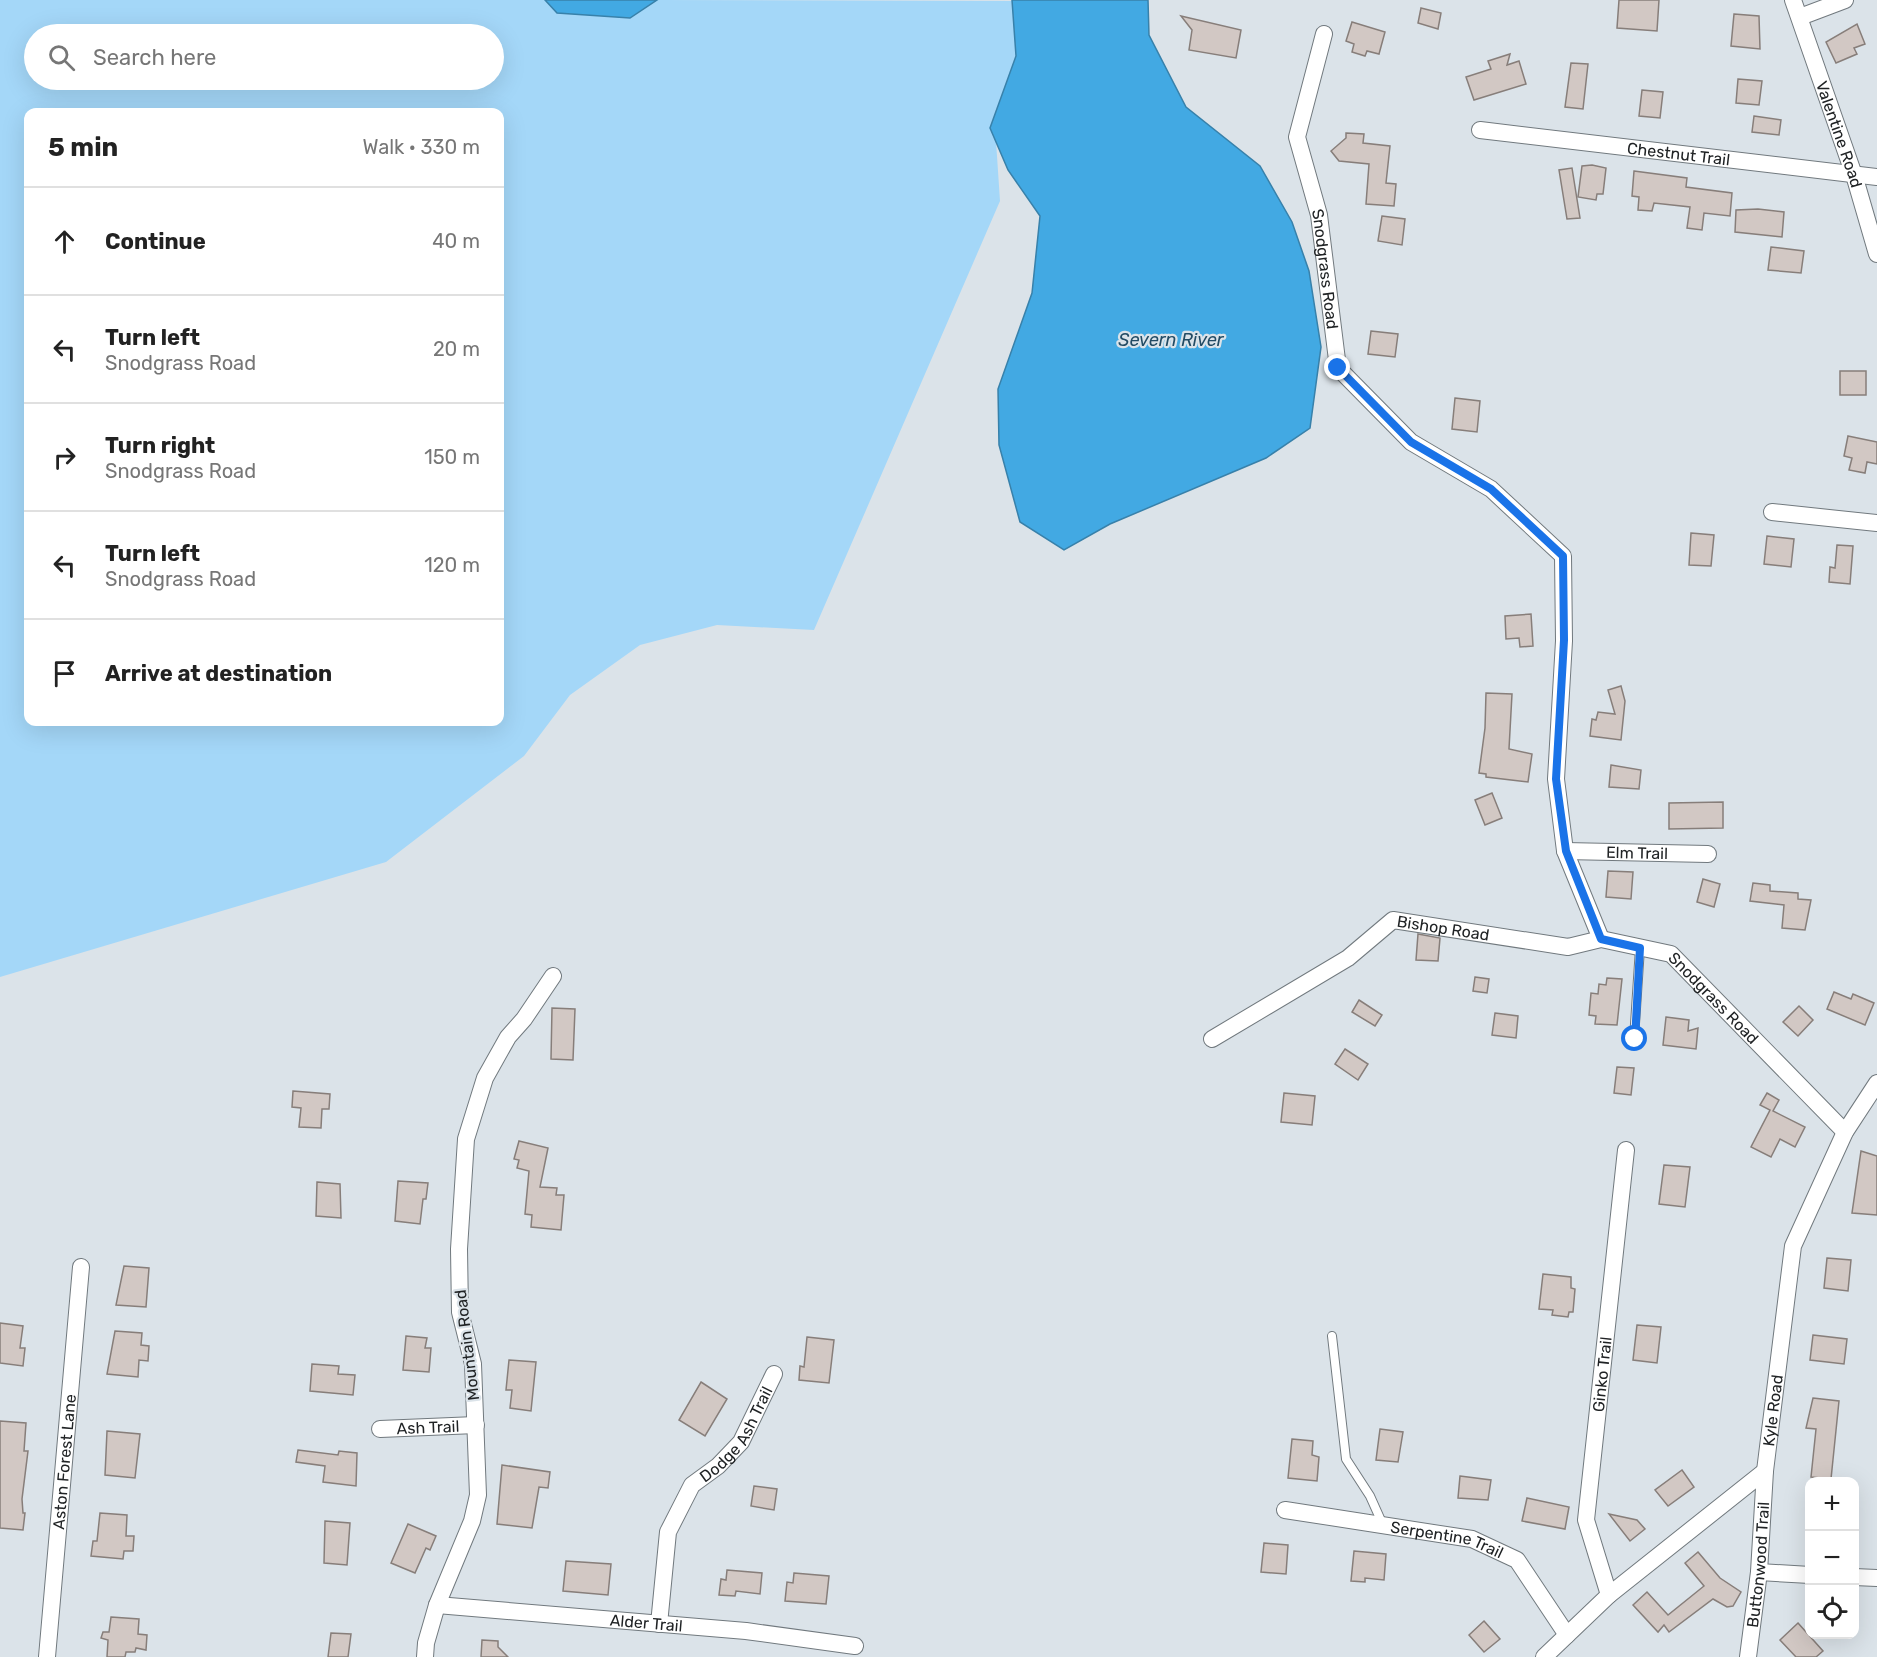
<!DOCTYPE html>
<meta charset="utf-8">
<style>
body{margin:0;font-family:Rubik,sans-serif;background:#f6f6f6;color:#222}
.controls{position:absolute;right:18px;bottom:18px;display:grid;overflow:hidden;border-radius:12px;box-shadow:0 6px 24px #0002}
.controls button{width:54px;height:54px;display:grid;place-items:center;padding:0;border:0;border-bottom:2px solid #e0e0e0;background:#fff;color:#222;font:30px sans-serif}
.stop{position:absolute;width:18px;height:18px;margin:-14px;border:4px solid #1a73e8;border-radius:50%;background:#fff}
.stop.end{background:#1a73e8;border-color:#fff;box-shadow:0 2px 6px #0008}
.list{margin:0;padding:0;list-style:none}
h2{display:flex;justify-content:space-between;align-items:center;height:78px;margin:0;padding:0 24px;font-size:26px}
h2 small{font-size:20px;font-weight:400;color:#767676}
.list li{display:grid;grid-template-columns:39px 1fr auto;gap:18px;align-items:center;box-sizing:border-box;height:108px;padding:0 24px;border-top:2px solid #e0e0e0}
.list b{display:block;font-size:22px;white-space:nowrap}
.list p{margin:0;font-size:20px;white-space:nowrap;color:#767676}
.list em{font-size:20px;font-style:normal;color:#767676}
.icon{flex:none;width:33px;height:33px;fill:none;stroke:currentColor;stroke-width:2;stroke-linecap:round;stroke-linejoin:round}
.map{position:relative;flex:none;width:1877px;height:1657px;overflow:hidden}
.search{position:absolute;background:#fff;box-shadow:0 6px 24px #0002;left:24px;top:24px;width:480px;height:66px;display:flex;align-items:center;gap:15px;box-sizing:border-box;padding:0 21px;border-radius:33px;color:#767676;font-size:22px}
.panel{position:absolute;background:#fff;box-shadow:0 6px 24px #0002;left:24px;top:108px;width:480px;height:618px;border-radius:12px}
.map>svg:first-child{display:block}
.green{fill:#a4d7f8;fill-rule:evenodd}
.water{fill:#42a9e3;stroke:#3881aa;stroke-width:1.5}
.building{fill:#d2c8c4;stroke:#877e7a;stroke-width:1.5}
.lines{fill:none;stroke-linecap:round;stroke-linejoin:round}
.service-casing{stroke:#71797e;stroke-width:10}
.minor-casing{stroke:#71797e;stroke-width:18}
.service{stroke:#fff;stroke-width:8}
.minor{stroke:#fff;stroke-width:16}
.route{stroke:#1a73e8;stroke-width:8}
.labels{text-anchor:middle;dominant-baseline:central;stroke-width:4.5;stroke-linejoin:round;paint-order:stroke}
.street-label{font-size:16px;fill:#202325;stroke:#dbe3e9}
.water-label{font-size:18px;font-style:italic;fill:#224b64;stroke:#dbe3e9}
</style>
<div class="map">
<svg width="1877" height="1657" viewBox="0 0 1877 1657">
<rect width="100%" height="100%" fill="#dbe3e9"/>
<!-- green -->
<path class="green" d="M 0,0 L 545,0 L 557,13 L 630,18 L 657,0 L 1013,1 L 1016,56 L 990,128 L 996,141 L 1000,201 L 814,630 L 717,625 L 640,645 L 570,695 L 524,756 L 386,862 L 0,977 ZM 34,34 L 494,34 L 494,80 L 34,80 ZM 28,112 L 500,112 L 500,722 L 28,722 Z"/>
<!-- water -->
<g class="water">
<polygon points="545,0 657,0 630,18 557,13"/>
<polygon points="1012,0 1148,0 1149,35 1186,107 1260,166 1292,222 1309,271 1321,347 1310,428 1266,458 1110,524 1064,550 1020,522 999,445 998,389 1032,293 1040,216 1008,170 990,128 1016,56"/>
</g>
<!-- building -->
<g class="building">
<polygon points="1619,0 1659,0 1657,31 1617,28"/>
<polygon points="1421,8 1441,13 1438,29 1418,23"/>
<polygon points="1734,14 1759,16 1760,49 1731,46"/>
<polygon points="1181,16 1241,30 1236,58 1189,50 1192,30"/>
<polygon points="1352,22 1385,32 1379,54 1367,51 1365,56 1352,52 1354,44 1346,41"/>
<polygon points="1857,24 1865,44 1854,48 1857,54 1836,63 1826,42"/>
<polygon points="1510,54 1507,65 1519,61 1526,84 1474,100 1466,77 1491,69 1488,61"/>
<polygon points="1571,63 1588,64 1583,109 1565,107"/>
<polygon points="1738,79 1762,81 1759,105 1736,103"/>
<polygon points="1642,90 1663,92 1660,118 1639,116"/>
<polygon points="1754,116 1781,120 1779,135 1752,132"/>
<polygon points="1346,133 1364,134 1363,143 1390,146 1386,183 1396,184 1394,206 1366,204 1369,164 1339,161 1331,151 1346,138"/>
<polygon points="1592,165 1606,168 1603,194 1597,194 1596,200 1578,197 1582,166"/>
<polygon points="1572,168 1580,218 1567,219 1559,170"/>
<polygon points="1634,171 1687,178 1686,187 1732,193 1730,216 1704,213 1702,230 1687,228 1690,207 1654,203 1652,211 1638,210 1639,197 1632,196"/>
<polygon points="1758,209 1784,212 1782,237 1735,232 1736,210"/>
<polygon points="1382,216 1405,219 1402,245 1378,241"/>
<polygon points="1771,247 1804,251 1801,273 1768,270"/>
<polygon points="1371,331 1398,334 1395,357 1368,354"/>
<rect x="1840" y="371" width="26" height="24"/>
<polygon points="1455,398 1480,401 1477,432 1452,429"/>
<polygon points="1848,436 1877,442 1877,464 1867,462 1865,473 1849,470 1852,458 1844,456"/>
<polygon points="1691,533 1714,535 1711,566 1689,565"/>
<polygon points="1767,536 1794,539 1791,567 1764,564"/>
<polygon points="1837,545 1853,546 1850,584 1829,582 1830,567 1835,568"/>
<polygon points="1531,614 1533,646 1520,647 1519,638 1506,639 1505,616"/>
<polygon points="1621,686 1625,701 1621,740 1590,736 1592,719 1596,720 1598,712 1615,714 1608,690"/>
<polygon points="1486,693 1512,694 1509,749 1532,754 1528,782 1486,777 1486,774 1479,773 1485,728"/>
<polygon points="1611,765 1641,770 1639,789 1609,787"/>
<polygon points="1492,793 1502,818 1485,825 1475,800"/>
<polygon points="1723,802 1723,828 1669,829 1669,803"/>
<polygon points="1608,871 1633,872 1631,899 1606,897"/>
<polygon points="1703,879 1720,884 1714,907 1697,902"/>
<polygon points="1753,883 1770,885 1770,891 1798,893 1798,899 1811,900 1805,930 1782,928 1784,905 1750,901"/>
<polygon points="1418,934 1440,938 1438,961 1416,960"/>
<polygon points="1475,977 1489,979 1487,993 1473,991"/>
<polygon points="1607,978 1622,979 1617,1025 1595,1024 1596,1016 1589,1015 1591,993 1598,994 1599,984 1606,985"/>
<polygon points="1834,992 1851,999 1853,994 1874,1003 1865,1025 1827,1009"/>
<polygon points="1359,1000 1382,1015 1375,1026 1352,1012"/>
<polygon points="1799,1006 1813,1020 1798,1036 1783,1022"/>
<polygon points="552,1008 575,1009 573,1060 551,1059"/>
<polygon points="1495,1013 1518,1016 1516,1038 1492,1035"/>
<polygon points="1666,1017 1689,1020 1688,1031 1698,1028 1696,1049 1663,1045"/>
<polygon points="1345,1049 1368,1064 1358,1080 1335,1064"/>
<polygon points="1617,1067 1634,1068 1631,1095 1614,1093"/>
<polygon points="293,1091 330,1094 329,1109 322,1109 321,1128 299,1127 301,1108 292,1107"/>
<polygon points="1284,1093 1315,1096 1312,1125 1281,1122"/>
<polygon points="1767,1093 1779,1100 1773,1111 1805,1127 1795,1147 1780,1139 1771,1157 1751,1147 1770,1110 1760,1105"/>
<polygon points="519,1141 548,1148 540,1187 557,1188 556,1195 564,1195 561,1230 531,1227 532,1215 525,1214 529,1171 517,1168 519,1160 514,1159"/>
<polygon points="1861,1151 1877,1156 1877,1215 1852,1213"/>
<polygon points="1664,1165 1690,1167 1685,1207 1659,1204"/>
<polygon points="398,1181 428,1183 426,1199 423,1199 420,1224 395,1221"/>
<polygon points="317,1182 340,1184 341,1218 316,1216"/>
<polygon points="1827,1258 1851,1260 1848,1291 1824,1288"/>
<polygon points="124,1266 149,1268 146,1307 116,1305"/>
<polygon points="1543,1274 1571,1277 1571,1288 1575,1289 1573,1312 1569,1312 1568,1317 1552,1315 1553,1310 1539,1309"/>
<polygon points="0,1323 23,1326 20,1348 25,1348 23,1366 0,1363"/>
<polygon points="1637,1325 1661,1327 1657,1363 1633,1360"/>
<polygon points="115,1331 142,1333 141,1345 149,1346 148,1361 139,1360 138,1377 107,1374"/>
<polygon points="1813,1335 1847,1339 1844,1364 1810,1360"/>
<polygon points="406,1336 427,1338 425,1348 431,1348 429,1372 403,1370"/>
<polygon points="807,1337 834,1340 829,1383 799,1380 800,1366 804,1367"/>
<polygon points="509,1360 536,1362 531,1411 510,1408 512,1390 506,1390"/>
<polygon points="312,1364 339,1366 338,1374 355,1375 353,1395 310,1391"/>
<polygon points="701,1382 727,1399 705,1436 679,1420"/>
<polygon points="1813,1398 1839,1401 1831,1479 1811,1477 1816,1429 1806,1428"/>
<polygon points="0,1421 26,1423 24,1451 28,1451 22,1499 23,1513 25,1513 23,1530 0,1528"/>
<polygon points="1380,1429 1403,1432 1398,1462 1376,1460"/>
<polygon points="107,1431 140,1434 135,1478 105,1475"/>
<polygon points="1292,1439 1313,1441 1312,1455 1319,1457 1317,1481 1288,1478"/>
<polygon points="298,1450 338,1455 339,1451 357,1453 356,1486 323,1482 325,1466 296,1462"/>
<polygon points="502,1465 550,1472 548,1488 539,1487 532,1528 497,1524"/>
<polygon points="1682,1470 1694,1487 1668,1506 1655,1490"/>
<polygon points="1460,1476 1491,1480 1488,1500 1458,1498"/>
<polygon points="754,1486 777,1489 774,1510 751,1506"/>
<polygon points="1527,1498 1569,1507 1565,1529 1522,1521"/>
<polygon points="100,1513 127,1515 126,1536 134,1536 133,1551 124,1551 123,1559 91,1556 93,1541 97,1541"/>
<polygon points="1609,1514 1637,1520 1645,1529 1630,1541"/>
<polygon points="325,1521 350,1523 347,1565 324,1563"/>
<polygon points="408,1524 436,1536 430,1550 426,1548 415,1573 391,1563"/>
<polygon points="1264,1543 1288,1545 1286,1574 1261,1572"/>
<polygon points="1354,1551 1386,1554 1384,1580 1365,1578 1365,1582 1351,1581"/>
<polygon points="1698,1552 1720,1578 1741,1592 1733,1606 1727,1607 1713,1599 1669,1632 1664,1625 1658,1632 1633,1605 1647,1592 1668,1615 1704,1586 1685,1563"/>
<polygon points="566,1561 611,1564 608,1595 563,1591"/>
<polygon points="727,1570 762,1573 760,1594 736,1591 735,1596 719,1595 721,1579 726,1580"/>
<polygon points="794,1573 829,1576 826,1604 785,1601 787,1582 793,1583"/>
<polygon points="111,1617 139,1619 138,1634 147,1635 146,1650 136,1648 135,1652 126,1652 125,1657 107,1657 108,1640 101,1638 103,1632 109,1632"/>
<polygon points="1484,1621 1500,1639 1484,1652 1469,1635"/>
<polygon points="1798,1623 1823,1651 1816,1657 1796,1657 1780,1640"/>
<polygon points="331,1633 351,1634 348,1657 328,1657"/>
<polygon points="482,1640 498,1641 498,1647 508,1657 481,1657"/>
</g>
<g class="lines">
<!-- service casing -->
<g class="service-casing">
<g id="service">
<polyline points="1634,1039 1640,948"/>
<polyline points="1332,1336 1346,1459 1370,1496 1383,1525"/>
</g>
</g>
<!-- minor casing -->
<g class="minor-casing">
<g id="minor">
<path id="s1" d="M 1793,0 L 1854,175 L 1877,254"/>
<polyline points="1800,17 1845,0"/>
<path id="s2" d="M 1324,34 L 1297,137 L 1319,215 L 1338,368 L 1411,442 L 1491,489 L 1563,556 L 1564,641 L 1556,779 L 1565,851 L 1601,939"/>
<path id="s3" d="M 1480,130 L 1877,177"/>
<polyline points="1772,512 1877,523"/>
<path id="s4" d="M 1565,851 L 1708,854"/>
<path id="s5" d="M 1212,1039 L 1348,958 L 1393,920 L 1568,947 L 1601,939 L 1671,954 L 1845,1132"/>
<path id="s6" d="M 380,1429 L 476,1425"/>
<path id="s7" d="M 1285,1510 L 1472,1539 L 1517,1560 L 1567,1635"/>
<polyline points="1759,1572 1810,1575"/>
<polyline points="1854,1577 1877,1578"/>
<path id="s8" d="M 1609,1595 L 1586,1520 L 1626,1150"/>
<path id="s9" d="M 437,1605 L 746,1631 L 855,1646"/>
<path id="s10" d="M 659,1624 L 668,1532 L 692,1485 L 718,1466 L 741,1442 L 774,1374"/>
<path id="s11" d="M 47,1657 L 81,1267"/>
<polyline points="425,1657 426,1643 437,1605 472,1521 478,1495 473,1364 460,1312 459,1249 466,1139 485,1078 508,1037 524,1019 553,976"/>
<polyline points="1544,1657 1609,1595 1765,1471"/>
<path id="s12" d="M 1748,1657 L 1759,1572 L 1765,1471 L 1793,1246 L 1845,1132 L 1877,1083"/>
</g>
</g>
<!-- service -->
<use href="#service" class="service"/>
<!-- minor -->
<use href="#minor" class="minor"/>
</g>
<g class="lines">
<!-- route -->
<polyline class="route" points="1338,368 1411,442 1491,489 1563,556 1564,640 1556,779 1566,851 1601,939 1640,948 1635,1039"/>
</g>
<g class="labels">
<!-- street labels -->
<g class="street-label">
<text stroke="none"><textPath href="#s1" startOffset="142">Valentine Road</textPath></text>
<text stroke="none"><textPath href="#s3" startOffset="200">Chestnut Trail</textPath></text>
<text stroke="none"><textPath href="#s2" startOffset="242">Snodgrass Road</textPath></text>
<text stroke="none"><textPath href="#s4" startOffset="72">Elm Trail</textPath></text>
<text stroke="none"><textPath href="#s5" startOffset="268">Bishop Road</textPath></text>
<text stroke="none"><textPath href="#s5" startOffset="561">Snodgrass Road</textPath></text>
<text transform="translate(467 1345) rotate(-97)">Mountain Road</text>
<text stroke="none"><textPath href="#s8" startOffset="225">Ginko Trail</textPath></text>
<text stroke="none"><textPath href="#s12" startOffset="248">Kyle Road</textPath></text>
<text stroke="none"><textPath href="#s6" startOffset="48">Ash Trail</textPath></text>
<text stroke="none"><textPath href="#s10" startOffset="214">Dodge Ash Trail</textPath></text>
<text stroke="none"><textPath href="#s11" startOffset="196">Aston Forest Lane</textPath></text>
<text stroke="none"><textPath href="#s7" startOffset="165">Serpentine Trail</textPath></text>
<text stroke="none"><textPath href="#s12" startOffset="93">Buttonwood Trail</textPath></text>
<text stroke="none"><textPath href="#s9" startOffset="210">Alder Trail</textPath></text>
</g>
<!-- water labels -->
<g class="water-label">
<text x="1171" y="340">Severn River</text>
</g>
</g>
</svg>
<div class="controls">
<button>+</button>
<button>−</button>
<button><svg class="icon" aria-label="locate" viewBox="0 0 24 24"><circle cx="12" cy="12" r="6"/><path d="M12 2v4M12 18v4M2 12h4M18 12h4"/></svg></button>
</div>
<div class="stop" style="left:1635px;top:1039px"></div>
<div class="stop end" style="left:1338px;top:368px"></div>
<div class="search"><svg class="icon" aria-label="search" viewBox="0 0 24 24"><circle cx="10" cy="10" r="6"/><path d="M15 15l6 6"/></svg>Search here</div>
<section class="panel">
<h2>5 min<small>Walk · 330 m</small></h2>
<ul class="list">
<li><svg class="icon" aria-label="ahead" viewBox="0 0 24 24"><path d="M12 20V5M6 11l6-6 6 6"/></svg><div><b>Continue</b></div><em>40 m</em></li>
<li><svg class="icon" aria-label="left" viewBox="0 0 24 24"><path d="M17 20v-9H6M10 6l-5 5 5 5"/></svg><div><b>Turn left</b><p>Snodgrass Road</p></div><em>20 m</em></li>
<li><svg class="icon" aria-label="right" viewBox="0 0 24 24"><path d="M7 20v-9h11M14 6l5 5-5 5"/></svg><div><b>Turn right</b><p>Snodgrass Road</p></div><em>150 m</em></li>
<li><svg class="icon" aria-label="left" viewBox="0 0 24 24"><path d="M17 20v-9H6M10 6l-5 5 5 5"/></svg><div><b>Turn left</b><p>Snodgrass Road</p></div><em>120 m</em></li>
<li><svg class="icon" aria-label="arrive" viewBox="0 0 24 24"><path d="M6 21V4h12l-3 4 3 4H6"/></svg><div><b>Arrive at destination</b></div></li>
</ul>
</section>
</div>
